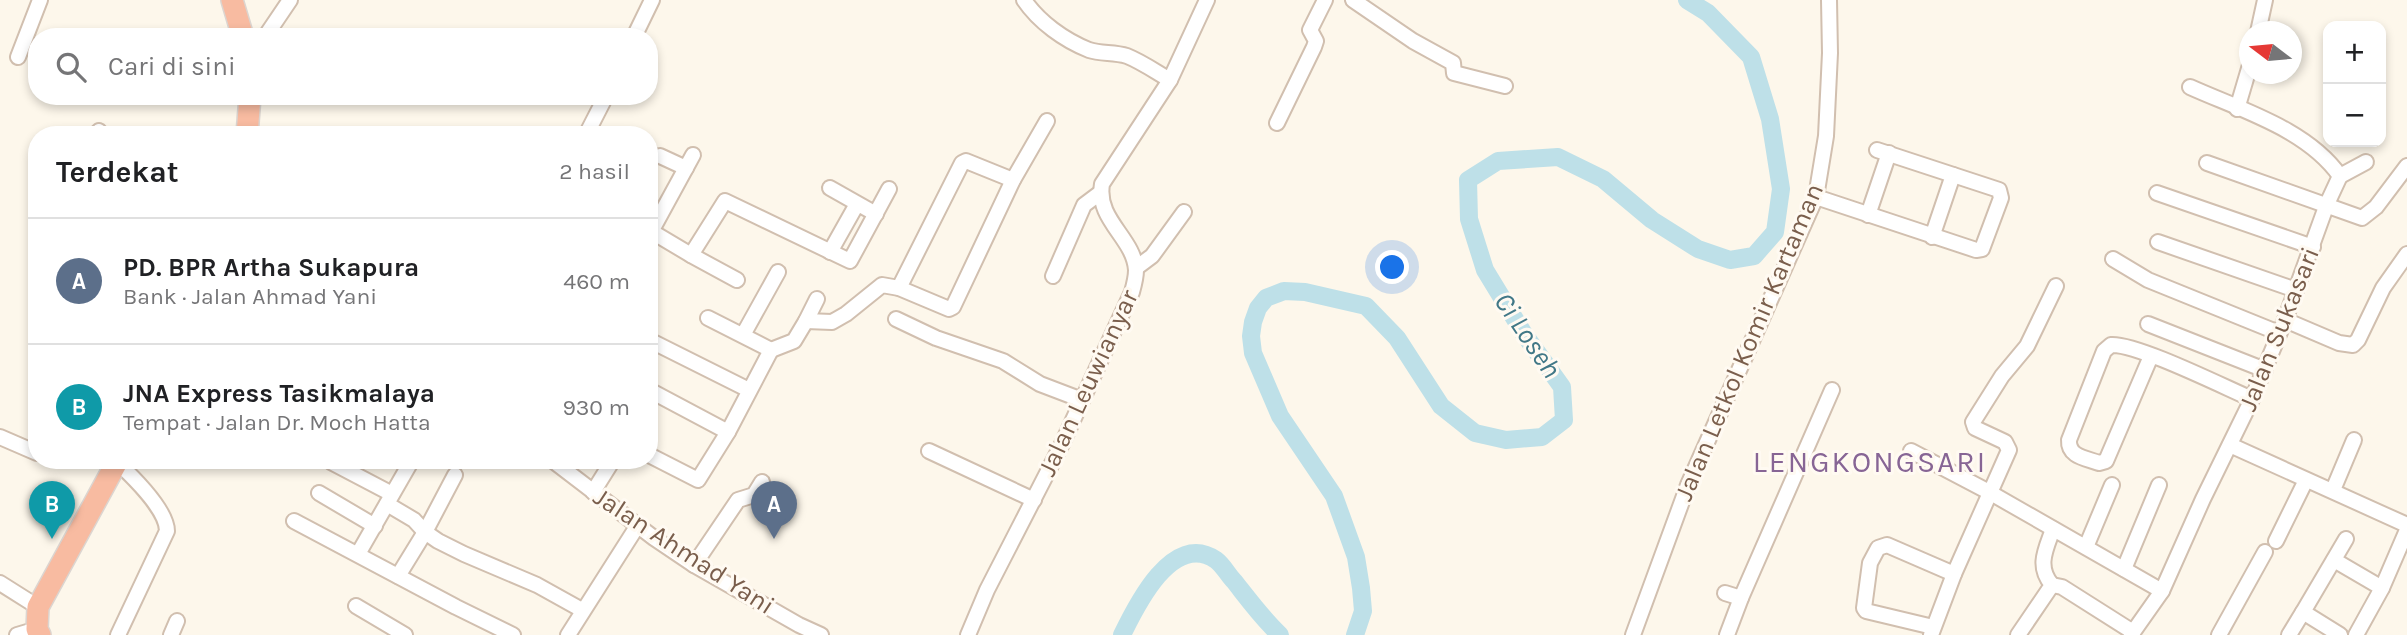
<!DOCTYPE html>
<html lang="id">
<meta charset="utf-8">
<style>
body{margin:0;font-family:Karla,sans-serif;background:#f2f2f2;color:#202124}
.controls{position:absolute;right:21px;top:21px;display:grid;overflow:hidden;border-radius:14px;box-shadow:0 4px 10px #0003}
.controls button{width:63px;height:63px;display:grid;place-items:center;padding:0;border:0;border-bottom:2px solid #e0e0e0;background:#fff;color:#202124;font:35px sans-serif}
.compass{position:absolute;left:2239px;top:21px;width:63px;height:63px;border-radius:50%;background:#fff;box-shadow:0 4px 10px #0003;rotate:286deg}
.you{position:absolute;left:1393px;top:268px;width:24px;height:24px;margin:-18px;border:5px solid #fff;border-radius:50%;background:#1a73e8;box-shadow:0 0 0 10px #1a73e833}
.badge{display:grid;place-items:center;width:46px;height:46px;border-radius:50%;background:#7a4837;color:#fff;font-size:23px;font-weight:700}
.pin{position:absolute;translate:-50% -58px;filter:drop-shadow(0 2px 4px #0008)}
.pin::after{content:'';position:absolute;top:37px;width:24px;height:21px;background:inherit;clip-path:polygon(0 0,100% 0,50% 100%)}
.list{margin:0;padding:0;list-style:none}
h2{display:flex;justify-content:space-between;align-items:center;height:91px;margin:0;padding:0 28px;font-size:30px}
h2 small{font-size:23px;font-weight:400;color:#757577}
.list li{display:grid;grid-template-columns:46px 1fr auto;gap:21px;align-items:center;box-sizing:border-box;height:126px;padding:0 28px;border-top:2px solid #e0e0e0}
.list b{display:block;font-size:26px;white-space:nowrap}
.list p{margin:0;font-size:23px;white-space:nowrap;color:#757577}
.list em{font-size:23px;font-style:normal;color:#757577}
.icon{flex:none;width:38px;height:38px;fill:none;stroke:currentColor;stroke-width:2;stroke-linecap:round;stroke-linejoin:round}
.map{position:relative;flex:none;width:2407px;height:635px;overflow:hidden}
.search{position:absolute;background:#fff;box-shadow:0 4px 10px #0003;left:28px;top:28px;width:630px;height:77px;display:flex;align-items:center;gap:18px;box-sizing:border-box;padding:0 24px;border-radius:28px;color:#757577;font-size:26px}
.panel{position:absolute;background:#fff;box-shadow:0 4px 10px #0003;left:28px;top:126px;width:630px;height:343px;border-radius:28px}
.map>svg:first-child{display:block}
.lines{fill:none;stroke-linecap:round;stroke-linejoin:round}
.river{stroke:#bee0e8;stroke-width:18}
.minor-casing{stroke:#d1bfaf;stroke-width:18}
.highway-casing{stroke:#dcd5d0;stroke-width:24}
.minor{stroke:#fff;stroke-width:14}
.highway{stroke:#f8bba1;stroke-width:21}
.labels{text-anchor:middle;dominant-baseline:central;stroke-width:6;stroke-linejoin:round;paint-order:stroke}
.street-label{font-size:26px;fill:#7a5e4c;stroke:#fffaf2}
.water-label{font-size:28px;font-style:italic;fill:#417887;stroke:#fffaf2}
.quarter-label{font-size:30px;letter-spacing:2px;fill:#876595;stroke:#fffaf2}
</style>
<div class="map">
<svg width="2407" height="635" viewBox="0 0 2407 635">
<rect width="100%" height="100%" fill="#fdf7eb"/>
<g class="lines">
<!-- river -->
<g class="river">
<path d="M 1122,635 C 1136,606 1173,530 1216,560 C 1223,565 1228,575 1234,581 C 1249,600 1262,618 1280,635"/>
<polyline points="1355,635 1363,611 1361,588 1356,557 1334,496 1280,416 1253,353 1251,336 1253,322 1258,308 1266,298 1284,291 1305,292 1366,306 1397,338 1441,406 1475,433 1506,440 1542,437 1564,420 1562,387 1524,334 1485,270 1469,219 1468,180 1498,161 1558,157 1603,179 1652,220 1698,249 1730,260 1754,256 1775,232 1781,189 1770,119 1751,57 1708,13 1687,0"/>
</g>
<!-- minor casing -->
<g class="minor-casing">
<g id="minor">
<path d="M 1024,0 C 1039,22 1064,40 1089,50 C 1101,54 1114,52 1127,56 C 1142,62 1156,72 1170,80"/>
<polyline points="1353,0 1413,41 1453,63 1454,73 1505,86"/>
<polyline points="2258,32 2265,0"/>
<polyline points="265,37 290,0"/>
<polyline points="634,37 652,0"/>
<polyline points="18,57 40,0"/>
<polyline points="2237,109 2250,65"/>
<polyline points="1277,123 1314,47 1316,41 1310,30 1325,0"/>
<polyline points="98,135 99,131"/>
<polyline points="586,135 606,96"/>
<polyline points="660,156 686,168"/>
<polyline points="2207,163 2362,218 2376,207 2407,166"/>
<polyline points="2340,176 2366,162"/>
<polyline points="830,188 876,214"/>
<polyline points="2157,193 2313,247"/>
<polyline points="1816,197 1976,250 1982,249 2001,198 1999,190 1877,150"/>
<polyline points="1868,215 1889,153"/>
<polyline points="649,230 691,255 725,201 850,261 889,189"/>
<polyline points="651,232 693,155"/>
<polyline points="1932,237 1953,175"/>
<polyline points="2158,242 2296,290"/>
<polyline points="830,252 857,204"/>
<polyline points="691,255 737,280"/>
<polyline points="2113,259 2148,280 2279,333"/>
<polyline points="1136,268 1152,256 1184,212"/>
<polyline points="1053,276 1084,205 1100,193"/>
<polyline points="899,288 962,163 966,161 1013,180"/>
<polyline points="896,319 936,338 1003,361 1040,384 1082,400"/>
<polyline points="2285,320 2339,343 2353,345 2358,340 2383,288 2407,254"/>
<polyline points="806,321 832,322 846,314 882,285 899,288 949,309 953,307 1013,180 1047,121"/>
<polyline points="2148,324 2265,370"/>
<polyline points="743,335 778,272"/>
<polyline points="649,340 749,390"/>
<polyline points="771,350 794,341 806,321 817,299"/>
<path d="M 2151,356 L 2106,461 L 2099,463 C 2086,458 2068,457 2069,440 L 2104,351 L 2111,345 C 2136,343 2224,387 2252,399"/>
<polyline points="649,390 728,432"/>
<polyline points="0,437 37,453"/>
<polyline points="2230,445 2407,525"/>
<polyline points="929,451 1034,500"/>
<polyline points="1911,451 1989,492 2162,591"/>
<polyline points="649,455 698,480 728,432 771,350 708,318"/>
<polyline points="552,460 654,538 694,565 799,625 821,635"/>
<path d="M 117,462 C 132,476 167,510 167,531 L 118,635"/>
<polyline points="331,462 392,494"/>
<polyline points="2333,490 2354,440"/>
<polyline points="593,492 613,460"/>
<polyline points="319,493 375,526"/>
<polyline points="387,504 414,520 425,532 438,541 464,554 537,585 582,610"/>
<polyline points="294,521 456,607 513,635"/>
<polyline points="2276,541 2306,480"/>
<polyline points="2086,547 2112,485"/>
<polyline points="358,554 412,460"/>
<polyline points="2334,560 2382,588"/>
<polyline points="694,565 738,500 754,495 762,482"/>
<polyline points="2124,569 2159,485"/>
<polyline points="398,576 425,532 455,475"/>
<polyline points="0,583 38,607"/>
<polyline points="2052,585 2062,587 2133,632"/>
<polyline points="1725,593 1741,598"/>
<polyline points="356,606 405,635"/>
<polyline points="1933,627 1866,611 1864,608 1870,563 1878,548 1887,545 1954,574"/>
<polyline points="17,635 37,629"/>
<polyline points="171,635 177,621"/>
<polyline points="568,635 638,525"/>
<path d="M 968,635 L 987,590 L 1062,444 L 1132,292 C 1134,285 1136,277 1136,270 C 1134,238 1096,220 1102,184 L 1170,80 L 1207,0"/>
<polyline points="1633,635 1688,485 1816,197 1826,136 1830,53 1829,0"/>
<polyline points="1727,635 1741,598 1832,390"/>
<polyline points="1931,635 1954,574 2009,450 2005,442 1975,428 1973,422 2002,376 2027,346 2056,286"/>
<path d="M 2018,635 L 2052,585 C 2036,566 2046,549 2053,529"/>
<path d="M 2131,635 L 2162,591 L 2203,499 L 2252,399 L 2285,320 L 2327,204 L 2340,176 C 2307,129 2241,110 2190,87"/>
<polyline points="2219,635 2265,552"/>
<polyline points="2289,635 2303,612"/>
<polyline points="2340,635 2303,612 2346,539"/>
<polyline points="2356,635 2382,588 2407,530"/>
</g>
</g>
<!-- highway casing -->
<g class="highway-casing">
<g id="highway">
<polyline points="232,0 243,37"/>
<polyline points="247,135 250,96"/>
<polyline points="40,635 37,629 38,607 118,460"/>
</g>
</g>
<!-- minor -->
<use href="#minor" class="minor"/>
<!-- highway -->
<use href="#highway" class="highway"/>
</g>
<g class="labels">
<!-- street labels -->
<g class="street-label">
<text transform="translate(2279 329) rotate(-68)">Jalan Sukasari</text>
<text transform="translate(1749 342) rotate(-67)">Jalan Letkol Komir Kartaman</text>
<text transform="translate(1088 383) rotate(-65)">Jalan Leuwianyar</text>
<text transform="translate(684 551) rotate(33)">Jalan Ahmad Yani</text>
</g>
<!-- water labels -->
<g class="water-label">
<text transform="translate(1528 335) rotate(56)">Ci Loseh</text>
</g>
<!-- quarter labels -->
<g class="quarter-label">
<text x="1870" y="462">LENGKONGSARI</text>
</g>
</g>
</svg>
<div class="controls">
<button>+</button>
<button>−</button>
</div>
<svg class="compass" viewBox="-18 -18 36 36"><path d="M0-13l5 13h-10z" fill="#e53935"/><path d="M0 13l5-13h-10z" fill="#757577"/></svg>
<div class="you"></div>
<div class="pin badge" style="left:774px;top:539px;background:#5c6f8a">A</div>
<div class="pin badge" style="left:52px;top:539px;background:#0f9aa8">B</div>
<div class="search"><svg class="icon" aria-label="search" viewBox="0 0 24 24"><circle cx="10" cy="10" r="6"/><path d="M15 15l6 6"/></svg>Cari di sini</div>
<section class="panel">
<h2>Terdekat<small>2 hasil</small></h2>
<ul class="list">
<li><span class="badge" style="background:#5c6f8a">A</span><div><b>PD. BPR Artha Sukapura</b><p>Bank · Jalan Ahmad Yani</p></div><em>460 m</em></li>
<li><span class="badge" style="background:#0f9aa8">B</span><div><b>JNA Express Tasikmalaya</b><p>Tempat · Jalan Dr. Moch Hatta</p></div><em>930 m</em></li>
</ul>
</section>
</div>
